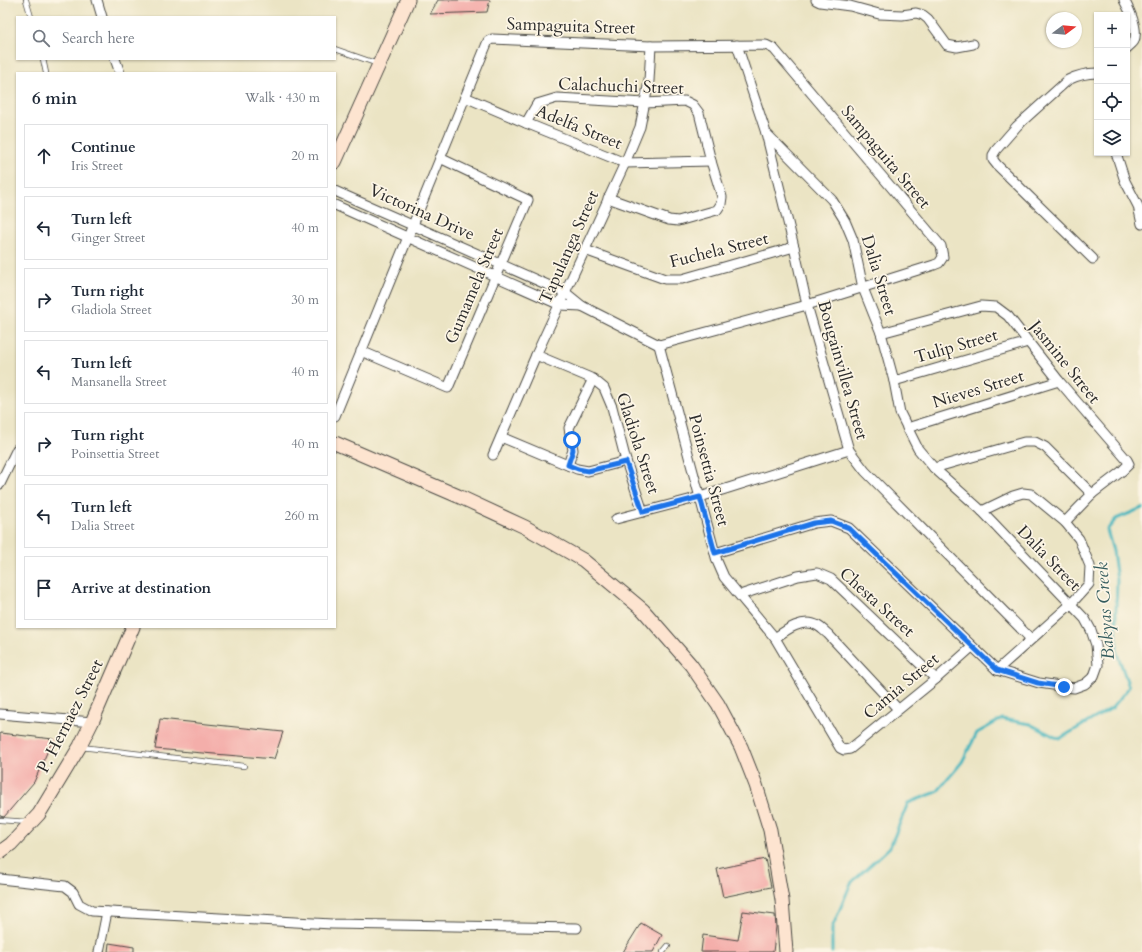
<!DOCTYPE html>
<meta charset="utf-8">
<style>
body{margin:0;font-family:Cardo,serif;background:#f2f2f3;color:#1f2937}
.controls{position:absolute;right:12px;top:12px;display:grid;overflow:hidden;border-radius:0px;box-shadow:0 1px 3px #0004}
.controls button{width:36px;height:36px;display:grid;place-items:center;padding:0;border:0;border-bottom:1px solid #e0e1e3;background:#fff;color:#1f2937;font:20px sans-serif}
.compass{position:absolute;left:1046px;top:12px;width:36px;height:36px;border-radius:50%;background:#fff;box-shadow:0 1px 3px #0004;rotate:74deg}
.stop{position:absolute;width:12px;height:12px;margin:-9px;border:3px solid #1a73e8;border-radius:50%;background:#fff}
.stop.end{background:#1a73e8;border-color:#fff;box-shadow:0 1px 4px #0008}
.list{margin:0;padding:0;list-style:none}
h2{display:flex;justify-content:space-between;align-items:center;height:52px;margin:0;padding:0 16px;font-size:17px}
h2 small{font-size:13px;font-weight:400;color:#747a83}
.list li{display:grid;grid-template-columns:26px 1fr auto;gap:12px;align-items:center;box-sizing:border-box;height:64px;margin:0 8px 8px;padding:0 8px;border:1px solid #e0e1e3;border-radius:0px}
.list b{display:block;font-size:15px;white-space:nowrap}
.list p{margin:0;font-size:13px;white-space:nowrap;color:#747a83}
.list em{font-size:13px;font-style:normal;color:#747a83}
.icon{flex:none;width:22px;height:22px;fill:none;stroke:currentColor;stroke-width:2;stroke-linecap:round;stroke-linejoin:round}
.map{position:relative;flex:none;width:1142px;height:952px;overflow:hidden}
.search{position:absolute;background:#fff;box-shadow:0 1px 3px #0004;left:16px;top:16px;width:320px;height:44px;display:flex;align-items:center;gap:10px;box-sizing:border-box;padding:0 14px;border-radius:0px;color:#747a83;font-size:15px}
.panel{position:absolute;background:#fff;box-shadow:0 1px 3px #0004;left:16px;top:72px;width:320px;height:556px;border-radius:0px}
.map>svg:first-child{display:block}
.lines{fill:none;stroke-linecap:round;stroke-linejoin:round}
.stream{stroke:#46b6be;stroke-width:3}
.building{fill:#f4aeaa}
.lane-casing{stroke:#484742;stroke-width:6}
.street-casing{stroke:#484742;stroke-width:11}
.secondary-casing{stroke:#484742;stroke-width:15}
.lane{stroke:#fff;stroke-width:4.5}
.street{stroke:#fff;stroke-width:9}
.secondary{stroke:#fde4d0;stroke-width:13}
.route{stroke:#1a73e8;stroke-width:5}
.labels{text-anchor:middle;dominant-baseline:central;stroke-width:3.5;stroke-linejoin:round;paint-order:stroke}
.street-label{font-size:17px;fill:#2b2b2b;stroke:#fcf5e5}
.water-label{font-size:18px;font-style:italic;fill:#345c5e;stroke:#fcf5e5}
</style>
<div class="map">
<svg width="1142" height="952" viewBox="0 0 1142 952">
<rect width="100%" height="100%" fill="#fcf5e5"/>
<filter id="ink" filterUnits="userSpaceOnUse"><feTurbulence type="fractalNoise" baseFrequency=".025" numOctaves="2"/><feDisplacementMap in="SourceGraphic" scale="8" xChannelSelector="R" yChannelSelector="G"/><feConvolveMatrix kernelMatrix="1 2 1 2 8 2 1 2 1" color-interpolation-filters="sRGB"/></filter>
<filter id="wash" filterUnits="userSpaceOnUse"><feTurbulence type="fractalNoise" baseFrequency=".012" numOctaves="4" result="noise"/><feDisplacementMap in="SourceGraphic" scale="16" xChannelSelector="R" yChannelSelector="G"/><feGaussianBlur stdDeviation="0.9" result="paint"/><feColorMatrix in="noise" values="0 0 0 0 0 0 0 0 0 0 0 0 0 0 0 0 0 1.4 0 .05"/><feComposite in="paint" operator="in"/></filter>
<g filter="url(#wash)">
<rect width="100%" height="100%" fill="#ebe4c4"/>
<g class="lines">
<!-- stream -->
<polyline class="stream" points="832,952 832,928 851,883 890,847 908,803 937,792 962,762 977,733 1002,719 1030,724 1059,739 1112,708 1129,687 1117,653 1116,613 1117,580 1113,551 1107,530 1116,519 1142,508"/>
</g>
<g id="blocks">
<!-- building -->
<g class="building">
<polygon points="438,0 490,0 487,12 430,14"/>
<polygon points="160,719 283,732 274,759 155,749"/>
<polygon points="0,733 53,739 34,782 4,817 0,816"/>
<polygon points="765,859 771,887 723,897 717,869"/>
<polygon points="743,911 775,915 776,927 773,952 701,952 703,935 738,940"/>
<polygon points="641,923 662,935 653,952 623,952"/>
<polygon points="109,943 134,947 134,952 108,952"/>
</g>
</g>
</g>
<g filter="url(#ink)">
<use href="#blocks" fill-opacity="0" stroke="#484742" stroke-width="1"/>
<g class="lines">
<!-- lane casing -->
<g class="lane-casing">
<g id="lane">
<polyline points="26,0 31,17"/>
<polyline points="335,49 378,64"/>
<polyline points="43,59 46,73"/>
<polyline points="81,747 244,766"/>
<polyline points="0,820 28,822"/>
<polyline points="663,952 668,946"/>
</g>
</g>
<!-- street casing -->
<g class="street-casing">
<g id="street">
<polyline points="97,0 102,17"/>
<polyline points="816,0 820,2 850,6 879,14 902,15 916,13 923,15 928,19 947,45 957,47 973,44"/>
<path d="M 1124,0 C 1130,11 1139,29 1134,41 C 1133,43 1129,46 1127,48"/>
<polyline points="737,45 766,133 794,247 807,305 849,450 865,471 1031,639"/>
<polyline points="115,59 120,73"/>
<polyline points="465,97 526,123 625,163 711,161"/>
<polyline points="526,123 537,104 557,98 645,103 685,101 693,105 699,113 711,161 722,197 721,204 717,210 678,221 669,220 608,198"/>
<polyline points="1116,153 1125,181 1138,206 1142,224"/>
<polyline points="335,191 566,293 582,306 659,345"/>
<polyline points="335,205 560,305 582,306"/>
<polyline points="585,250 665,279 682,279 794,247"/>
<path d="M 1093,259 L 997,165 L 993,160 L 993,155 L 996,150 L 1017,126 L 1068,80 C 1078,75 1086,73 1097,73"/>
<polyline points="881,333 981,306 996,307 1008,316 1059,381 1127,460 1129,464 1122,471 1092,494 1065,522"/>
<polyline points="659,345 717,561 724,577 775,638 840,748 844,750 850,749 936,679 972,647"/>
<polyline points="361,351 448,388 528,200 440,158"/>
<polyline points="536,355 593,379 604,388 612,407 626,461 643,512"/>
<polyline points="894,381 1028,342"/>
<polyline points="335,416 488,41 492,39 651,46 766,45 774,49 941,246 943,257 939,263 934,265 807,305 659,345"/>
<polyline points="907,428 1059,381"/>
<polyline points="501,437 577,469 588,471 626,461"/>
<polyline points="493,455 536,355 625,163 640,127 649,81 651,46"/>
<polyline points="568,465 573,450 569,428 593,379"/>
<polyline points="934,468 1024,442 1035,442 1045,447 1092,494"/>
<polyline points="0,484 17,449"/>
<polyline points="982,511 1013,496 1023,493 1031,494 1065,522 1079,539 1090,566 1089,584 1071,604 997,670"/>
<polyline points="616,519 700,497 849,450"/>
<polyline points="715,553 814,523 831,521 849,528 997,670 1039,683 1074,688 1085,684 1094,676 1098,665 1096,645 1091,630 1085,619 982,511 934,468 918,449 900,413 894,381 881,333 863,288 853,240 845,221 832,200 766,133"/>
<polyline points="740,595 798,576 817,573 831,579 936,679"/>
<path d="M 775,638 C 786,630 804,617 818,626 C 822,628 825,632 828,634 L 898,709"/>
<polyline points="0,714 92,722"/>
<polyline points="0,879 65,886 73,892 79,904 92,911 332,924 577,928"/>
<polyline points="99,952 107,912"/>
</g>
</g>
<!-- secondary casing -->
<g class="secondary-casing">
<g id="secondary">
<polyline points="335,162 408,0"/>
<polyline points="335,443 458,496 525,527 583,560 643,610 691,665 718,704 741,747 756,785 770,830 782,900 786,952"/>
<polyline points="0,852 11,844 39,814 80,746 92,722 133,627"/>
</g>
</g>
<!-- lane -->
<use href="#lane" class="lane"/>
<!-- street -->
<use href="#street" class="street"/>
<!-- secondary -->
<use href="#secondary" class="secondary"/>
</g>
</g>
<g class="lines" filter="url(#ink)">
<!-- route -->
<polyline class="route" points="572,440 573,450 568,465 578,469 588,471 626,462 643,512 700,497 715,553 814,523 831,521 849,528 997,670 1038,683 1064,687"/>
</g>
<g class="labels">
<!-- street labels -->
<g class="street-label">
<text transform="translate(571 26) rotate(2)">Sampaguita Street</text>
<text transform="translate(621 86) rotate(2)">Calachuchi Street</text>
<text transform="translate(579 127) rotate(22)">Adelfa Street</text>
<text transform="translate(886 157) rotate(50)">Sampaguita Street</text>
<text transform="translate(422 212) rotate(24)">Victorina Drive</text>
<text transform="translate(569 247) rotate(-66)">Tapulanga Street</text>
<text transform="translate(719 250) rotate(-14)">Fuchela Street</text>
<text transform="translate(879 275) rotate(73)">Dalia Street</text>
<text transform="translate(474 286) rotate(-67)">Gumamela Street</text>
<text transform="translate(956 346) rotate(-16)">Tulip Street</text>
<text transform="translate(1065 362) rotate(51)">Jasmine Street</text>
<text transform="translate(843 370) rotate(74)">Bougainvillea Street</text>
<text transform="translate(978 389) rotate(-17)">Nieves Street</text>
<text transform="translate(638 443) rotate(72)">Gladiola Street</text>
<text transform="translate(709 470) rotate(75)">Poinsettia Street</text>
<text transform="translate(1049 558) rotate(46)">Dalia Street</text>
<text transform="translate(877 602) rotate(42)">Chesta Street</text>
<text transform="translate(901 686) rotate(-40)">Camia Street</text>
<text transform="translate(70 716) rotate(-63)">P. Hernaez Street</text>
</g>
<!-- water labels -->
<g class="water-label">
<text transform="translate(1105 611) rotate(-94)">Bakyas Creek</text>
</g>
</g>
</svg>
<div class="controls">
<button>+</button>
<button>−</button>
<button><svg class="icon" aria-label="locate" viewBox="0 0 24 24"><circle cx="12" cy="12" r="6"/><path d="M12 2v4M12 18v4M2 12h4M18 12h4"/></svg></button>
<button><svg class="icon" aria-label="layers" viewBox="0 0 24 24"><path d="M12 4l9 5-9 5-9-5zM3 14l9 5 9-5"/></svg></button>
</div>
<svg class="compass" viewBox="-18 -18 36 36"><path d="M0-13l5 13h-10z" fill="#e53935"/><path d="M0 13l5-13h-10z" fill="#747a83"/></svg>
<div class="stop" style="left:572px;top:440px"></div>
<div class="stop end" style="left:1064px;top:687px"></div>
<div class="search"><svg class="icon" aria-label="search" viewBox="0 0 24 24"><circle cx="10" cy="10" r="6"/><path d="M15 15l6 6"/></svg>Search here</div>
<section class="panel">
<h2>6 min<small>Walk · 430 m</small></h2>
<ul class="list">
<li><svg class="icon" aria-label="ahead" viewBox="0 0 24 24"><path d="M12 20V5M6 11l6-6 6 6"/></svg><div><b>Continue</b><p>Iris Street</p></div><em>20 m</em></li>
<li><svg class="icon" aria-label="left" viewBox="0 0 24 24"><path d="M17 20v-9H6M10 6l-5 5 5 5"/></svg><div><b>Turn left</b><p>Ginger Street</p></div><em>40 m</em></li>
<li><svg class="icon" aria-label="right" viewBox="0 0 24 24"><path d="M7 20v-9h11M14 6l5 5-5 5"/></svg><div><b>Turn right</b><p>Gladiola Street</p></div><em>30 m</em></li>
<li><svg class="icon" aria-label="left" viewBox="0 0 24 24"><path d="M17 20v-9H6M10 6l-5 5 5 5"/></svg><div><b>Turn left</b><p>Mansanella Street</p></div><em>40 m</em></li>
<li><svg class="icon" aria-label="right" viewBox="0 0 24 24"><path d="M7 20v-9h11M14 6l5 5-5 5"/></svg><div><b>Turn right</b><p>Poinsettia Street</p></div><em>40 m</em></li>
<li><svg class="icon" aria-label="left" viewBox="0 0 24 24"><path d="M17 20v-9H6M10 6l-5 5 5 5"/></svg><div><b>Turn left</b><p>Dalia Street</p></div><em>260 m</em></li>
<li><svg class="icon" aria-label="arrive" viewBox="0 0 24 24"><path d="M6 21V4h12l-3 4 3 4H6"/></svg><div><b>Arrive at destination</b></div></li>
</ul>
</section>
</div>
